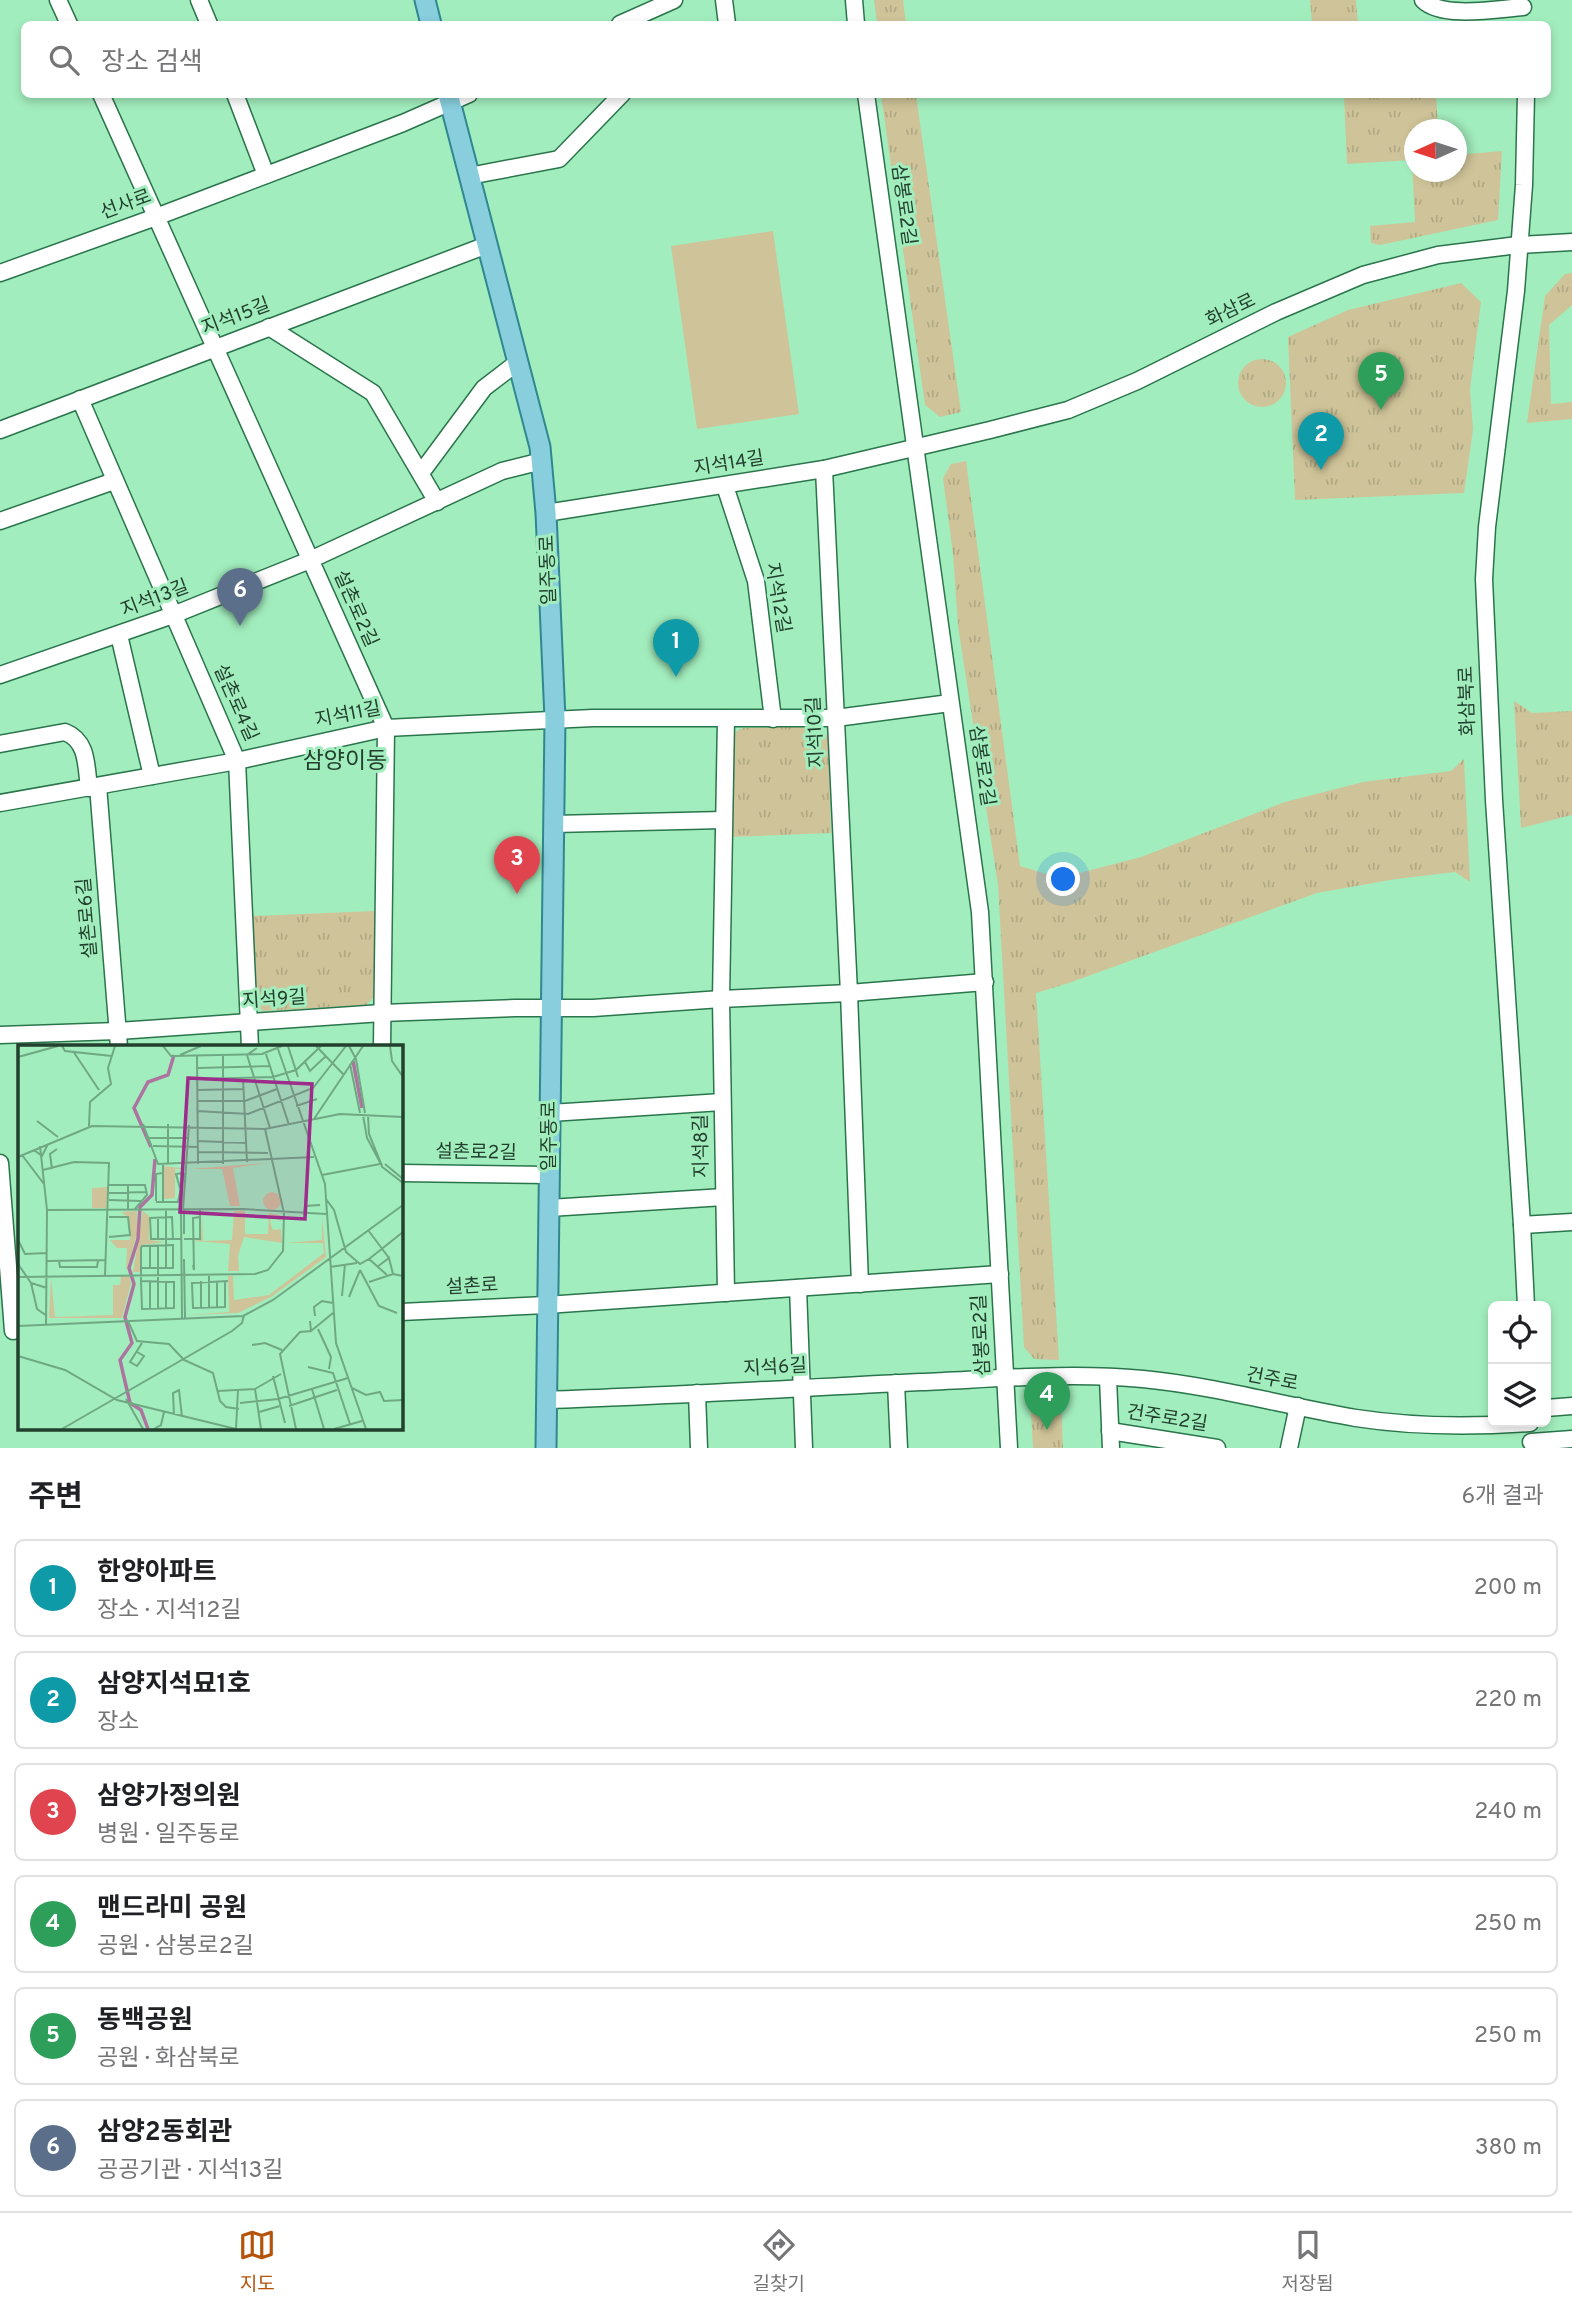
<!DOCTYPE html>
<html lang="ko">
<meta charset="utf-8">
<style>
body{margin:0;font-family:Overpass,"Noto Sans KR",sans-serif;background:#f2f2f2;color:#202124}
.controls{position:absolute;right:21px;bottom:21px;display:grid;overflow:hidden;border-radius:10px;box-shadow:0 4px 10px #0003}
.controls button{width:63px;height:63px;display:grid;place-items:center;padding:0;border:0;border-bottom:2px solid #e0e0e0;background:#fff;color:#202124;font:35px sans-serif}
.compass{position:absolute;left:1404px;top:119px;width:63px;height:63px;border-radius:50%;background:#fff;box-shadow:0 4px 10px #0003;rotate:267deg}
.you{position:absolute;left:1064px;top:880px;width:24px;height:24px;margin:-18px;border:5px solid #fff;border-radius:50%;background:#1a73e8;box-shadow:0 0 0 10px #1a73e833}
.badge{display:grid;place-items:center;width:46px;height:46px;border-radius:50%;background:#b45309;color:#fff;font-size:23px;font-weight:700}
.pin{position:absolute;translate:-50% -58px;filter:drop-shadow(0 2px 4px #0008)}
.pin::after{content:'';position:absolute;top:37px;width:24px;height:21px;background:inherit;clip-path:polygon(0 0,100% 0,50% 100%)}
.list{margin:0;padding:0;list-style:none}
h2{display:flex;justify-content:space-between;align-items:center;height:91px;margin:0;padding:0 28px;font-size:30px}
h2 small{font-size:23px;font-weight:400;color:#757577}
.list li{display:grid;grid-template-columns:46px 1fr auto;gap:21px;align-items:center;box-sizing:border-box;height:98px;margin:0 14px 14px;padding:0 14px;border:2px solid #e0e0e0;border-radius:10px}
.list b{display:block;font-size:26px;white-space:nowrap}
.list p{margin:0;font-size:23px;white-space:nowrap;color:#757577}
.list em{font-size:23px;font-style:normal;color:#757577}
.icon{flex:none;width:38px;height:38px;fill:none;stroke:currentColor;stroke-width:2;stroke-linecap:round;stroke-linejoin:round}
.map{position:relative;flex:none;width:1572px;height:1448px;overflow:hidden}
.search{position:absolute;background:#fff;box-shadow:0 4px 10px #0003;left:21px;right:21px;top:21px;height:77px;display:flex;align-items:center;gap:18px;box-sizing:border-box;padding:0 24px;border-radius:10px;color:#757577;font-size:26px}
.sheet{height:763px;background:#fff}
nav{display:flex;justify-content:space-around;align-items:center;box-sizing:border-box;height:98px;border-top:2px solid #e0e0e0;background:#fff;font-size:19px;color:#757577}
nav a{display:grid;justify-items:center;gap:4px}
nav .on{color:#b45309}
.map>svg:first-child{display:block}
.grass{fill:url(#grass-tufts)}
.garden{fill:#cfc499}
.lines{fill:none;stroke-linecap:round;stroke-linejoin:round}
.minor-casing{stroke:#2a754b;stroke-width:19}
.major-casing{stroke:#318790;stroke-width:23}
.minor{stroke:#fff;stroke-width:16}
.major{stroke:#88cedd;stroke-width:19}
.labels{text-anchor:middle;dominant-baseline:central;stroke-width:6;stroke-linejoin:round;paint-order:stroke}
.street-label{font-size:19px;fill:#22402d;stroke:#a2edbd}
.quarter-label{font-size:23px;fill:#22402d;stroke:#a2edbd}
.inset-river{fill:none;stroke:#ac749f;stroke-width:3.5}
.inset-road{fill:none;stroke:#6fa883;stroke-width:2}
.view{fill:#9d2c8a;fill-opacity:0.15;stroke:#9d2c8a;stroke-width:3.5}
.inset-edge{fill:none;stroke:#22402d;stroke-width:3.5}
</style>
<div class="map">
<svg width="1572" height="1448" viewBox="0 0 1572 1448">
<defs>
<pattern id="grass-tufts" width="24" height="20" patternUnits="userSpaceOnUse" patternTransform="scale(1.75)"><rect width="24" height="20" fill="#cfc499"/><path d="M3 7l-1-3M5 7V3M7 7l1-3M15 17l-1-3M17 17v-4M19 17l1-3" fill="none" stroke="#b1a984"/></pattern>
</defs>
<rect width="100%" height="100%" fill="#a2edbd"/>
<!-- grass -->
<g class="grass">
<polygon points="874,0 903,0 906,24 877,24"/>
<polygon points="1310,0 1356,0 1358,24 1312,24"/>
<polygon points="881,95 916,95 961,412 940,417 925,405"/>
<polygon points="1344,95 1436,95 1438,129 1414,130 1414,172 1456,172 1457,155 1502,151 1498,220 1380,245 1371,243 1370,226 1415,222 1412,160 1347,164"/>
<polygon points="1572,273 1572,305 1549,325 1551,404 1572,402 1572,419 1527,423 1545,296 1565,274"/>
<polygon points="1461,283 1481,302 1470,389 1473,430 1464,493 1295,500 1288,337 1348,310"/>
<circle cx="1262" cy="383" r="24"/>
<polygon points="966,461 1020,866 1060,878 1141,857 1285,802 1363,782 1451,771 1464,759 1470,882 1455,872 1396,879 1317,893 1069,983 1036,993 1059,1360 1034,1359 1024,1347 998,885 958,626 953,554 943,478 951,464"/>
<polygon points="1514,701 1532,713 1572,711 1572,815 1521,828"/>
<polygon points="820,726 828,737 831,833 729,837 731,734 743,728"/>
<polygon points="375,911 375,996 366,1005 263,1011 255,1005 251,916"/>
<polygon points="1061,1400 1063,1448 1033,1448 1031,1412 1041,1401"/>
</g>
<!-- garden -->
<polygon class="garden" points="773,231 799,414 697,429 671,246"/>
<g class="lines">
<!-- minor casing -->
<g class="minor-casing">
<g id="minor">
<polyline points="58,0 69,24"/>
<polyline points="199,0 209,24"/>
<polyline points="724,0 727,24"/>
<polyline points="854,0 856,24"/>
<path d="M 1423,0 C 1442,19 1497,9 1523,7"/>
<polyline points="620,24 674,0"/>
<polyline points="101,94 386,728 382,1047"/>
<polyline points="235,94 266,175"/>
<polyline points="866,94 980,912 1009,1448"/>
<polyline points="469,176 559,159 622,94"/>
<polyline points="0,273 156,217 403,123 469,94"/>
<polyline points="269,327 373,393 437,502"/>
<polyline points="80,399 237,761 250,1047"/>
<polyline points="0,430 487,245"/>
<polyline points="824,469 849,993 860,1284"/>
<polyline points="421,473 484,388 518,362"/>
<polyline points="725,486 756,581 773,719"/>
<polyline points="546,513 824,469 990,430 1068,410 1137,381 1276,312 1363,275 1438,255 1518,245 1572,242"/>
<polyline points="0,521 114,481"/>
<polyline points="119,635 152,776"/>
<polyline points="0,675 173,615 310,560 502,471 542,461"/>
<path d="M 0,744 L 65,732 C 88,741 86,766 89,788"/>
<polyline points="98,786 119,1047"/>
<polyline points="0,803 237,761 386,728 593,718 836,718 950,703"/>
<polyline points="554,824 723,820"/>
<polyline points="0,1035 118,1031 382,1013 515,1008 593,1008 721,999 849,993 985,982"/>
<polyline points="550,1113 722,1102"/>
<polyline points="0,1163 13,1331"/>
<polyline points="401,1173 550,1175"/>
<polyline points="549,1208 724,1197"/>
<polyline points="1522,1225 1572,1222"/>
<polyline points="798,1288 804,1448"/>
<polyline points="726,1293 721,999 726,719"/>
<polyline points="1526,1306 1522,1225 1494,800 1484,579 1487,527 1516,291 1524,185 1526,94"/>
<polyline points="401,1312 546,1305 1000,1274"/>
<polyline points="1108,1378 1111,1448"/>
<polyline points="896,1383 899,1448"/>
<polyline points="697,1393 699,1448"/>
<path d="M 546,1400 C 671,1396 796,1388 921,1382 C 994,1379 1070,1372 1143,1379 C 1215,1386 1285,1406 1356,1418 C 1414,1427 1472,1427 1530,1423"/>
<polyline points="1546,1408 1572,1406"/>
<polyline points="1110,1431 1217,1448"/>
<polyline points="1531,1442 1572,1439"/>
<polyline points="1289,1448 1298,1406"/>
</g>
</g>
<!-- major casing -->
<g class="major-casing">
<g id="major">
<polyline points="425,0 431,24"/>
<polyline points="448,94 540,447 546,513 555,719 546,1448"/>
</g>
</g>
<!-- minor -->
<use href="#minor" class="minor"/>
<!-- major -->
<use href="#major" class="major"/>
</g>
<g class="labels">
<!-- street labels -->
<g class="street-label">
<text transform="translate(126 205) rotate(-20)">선사로</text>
<text transform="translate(903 205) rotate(82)">삼봉로2길</text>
<text transform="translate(1231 311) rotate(-26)">화삼로</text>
<text transform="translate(236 317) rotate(-21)">지석15길</text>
<text transform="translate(729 464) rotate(-9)">지석14길</text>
<text transform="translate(549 570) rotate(-92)">일주동로</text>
<text transform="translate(777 598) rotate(80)">지석12길</text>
<text transform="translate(155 599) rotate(-21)">지석13길</text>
<text transform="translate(355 609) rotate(66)">설촌로2길</text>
<text transform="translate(1468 701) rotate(-92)">화삼북로</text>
<text transform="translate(235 703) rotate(66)">설촌로4길</text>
<text transform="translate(348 715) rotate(-11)">지석11길</text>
<text transform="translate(816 732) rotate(-93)">지석10길</text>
<text transform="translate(981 766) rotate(81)">삼봉로2길</text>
<text transform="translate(88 918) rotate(-95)">설촌로6길</text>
<text transform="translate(274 1000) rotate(-4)">지석9길</text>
<text transform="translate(550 1136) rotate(-90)">일주동로</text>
<text transform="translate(702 1146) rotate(-91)">지석8길</text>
<text transform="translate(476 1153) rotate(1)">설촌로2길</text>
<text transform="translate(472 1287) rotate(-3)">설촌로</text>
<text transform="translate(982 1335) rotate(-93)">삼봉로2길</text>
<text transform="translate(775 1368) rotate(-3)">지석6길</text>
<text transform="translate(1272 1380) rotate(11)">건주로</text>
<text transform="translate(1167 1419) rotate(9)">건주로2길</text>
</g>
<!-- quarter labels -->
<g class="quarter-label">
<text x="345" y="762">삼양이동</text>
</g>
</g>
<!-- overview -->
<g transform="translate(18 1045)">
<rect width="385" height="385" fill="#a2edbd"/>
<path d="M 249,118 L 215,123 L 222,161 L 212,161 L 204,124 L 172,124 ZM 146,121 L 169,124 L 157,124 L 157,153 L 146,154 ZM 90,142 L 88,163 L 74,163 L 74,143 ZM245 156a9 9 0 1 1 18 0a9 9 0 1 1-18 0ZM 119,166 L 119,189 L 108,227 L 109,203 L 99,203 L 92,195 L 112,195 L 111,173 L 103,167 ZM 125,166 L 131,171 L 131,195 L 147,197 L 124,200 L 123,227 L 115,227 ZM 216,166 L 227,166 L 227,189 L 250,189 L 251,168 L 262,170 L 263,176 L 252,171 L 253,180 L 255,185 L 263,184 L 264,198 L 226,192 L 220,211 L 221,226 L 210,226 L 212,199 L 176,196 L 183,195 L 184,167 L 185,196 L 214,195 ZM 304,172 L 308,212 L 253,252 L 220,268 L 168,270 L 211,267 L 210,231 L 215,231 L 216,255 L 251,250 L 306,208 L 305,198 L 268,198 L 304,195 ZM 103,231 L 111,231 L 113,238 L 104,273 L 31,273 L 33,233 L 37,272 L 95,270 L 95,240 L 102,240 Z" fill="#cfc499"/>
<path class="inset-river" d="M 335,16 L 344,63M 133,102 L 116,63 L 130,37 L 150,30 L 156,10M 130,384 L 123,365 L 112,358 L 102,315 L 114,298 L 107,272 L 116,239 L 111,223 L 120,194 L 122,162 L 134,150 L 137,114"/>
<path class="inset-road" d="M 44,1 L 47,6 L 94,11M 145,1 L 153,11 L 244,9 L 264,1M 270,1 L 280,32M 298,1 L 325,29M 331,1 L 338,14 L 347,68M 372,1 L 374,16 L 385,32M 239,3 L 229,10 L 252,83M 260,4 L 307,139 L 318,298 L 348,384M 55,6 L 81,45M 248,9 L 271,80M 162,10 L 183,1M 205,10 L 205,119M 179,11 L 180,119M 0,12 L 40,1M 287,17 L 292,26 L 308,11M 332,19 L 342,68M 180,23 L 252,21M 225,33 L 229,117M 180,34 L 255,32 L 278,25 L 303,1M 180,45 L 226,44M 179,56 L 227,56 L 259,44M 278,61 L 299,54M 179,66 L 230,69 L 295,43 L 328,1M 345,70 L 349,93 L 364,121 L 351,89 L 350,70M 296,74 L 345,1M 19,76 L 40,92M 125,79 L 140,119 L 296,112M 150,79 L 150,118M 71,81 L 72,57 L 93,39 L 90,23 L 97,1M 128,93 L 171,93M 180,96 L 229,98M 22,101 L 29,165 L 28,280M 135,101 L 180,102M 16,105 L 24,111 L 30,99M 180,107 L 250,108M 4,110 L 26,139M 0,112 L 74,81 L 247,84 L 322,69 L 385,72M 367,119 L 385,134M 363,121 L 385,138M 34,124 L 32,109 L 39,104M 25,125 L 56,117 L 91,118 L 87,230M 145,128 L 145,157M 304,130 L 362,119M 91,140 L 127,140 L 129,150 L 117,164M 110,140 L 110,165M 162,143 L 158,129 L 165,128M 91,148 L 129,147M 308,154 L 316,165 L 328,207 L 342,219 L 351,214 L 369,230M 91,155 L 123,156M 138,156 L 138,129 L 145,128 L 145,119M 138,157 L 160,157 L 166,128M 148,164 L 148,223M 163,164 L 164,274M 165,164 L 171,80M 166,164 L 166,189M 29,165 L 225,164 L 308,169M 286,170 L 287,161 L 302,160M 140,172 L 140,194M 350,185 L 371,213M 91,192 L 112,190 L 110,172 L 91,172M 155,194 L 154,172 L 132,173 L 133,194 L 164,194M 166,194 L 182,194 L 182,164M 0,195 L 7,209 L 29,208M 132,200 L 132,223M 140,200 L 140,264M 166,214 L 167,273M 351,214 L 385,187M 29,216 L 87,215M 41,216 L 42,222 L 79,222 L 80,216M 0,219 L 13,238 L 29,243M 175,220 L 176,225 L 175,173 L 182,172M 312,222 L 339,218M 359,222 L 371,213 L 375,229M 123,223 L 155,223 L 155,200 L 124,201 L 123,203 L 123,236 L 124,264 L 156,263 L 156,237 L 123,236M 342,225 L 361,261 L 379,268M 191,229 L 191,262M 0,232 L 237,229 L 250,225 L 265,206 L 266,168 L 247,84M 132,236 L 132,264M 148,236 L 148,264M 183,236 L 183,262M 199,236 L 199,262M 207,236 L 207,262M 351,237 L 375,229 L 385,231M 13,238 L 19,264 L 29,271M 324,251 L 327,219M 331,252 L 342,225M 208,262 L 175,263 L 174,238 L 210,236M 297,271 L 296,262 L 304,256 L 315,258M 110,276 L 119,296 L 151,299 L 166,315 L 195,328 L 202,356 L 208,362 L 221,364M 0,281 L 225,271 L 255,255 L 385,160M 300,284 L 313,312 L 311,324M 293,286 L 315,268M 234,300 L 247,298 L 264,305M 119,307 L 126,311 L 119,321 L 112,317 L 124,298M 0,311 L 47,325 L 99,355 L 218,384 L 220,345M 290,322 L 315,328 L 332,379M 255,331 L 267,378M 334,343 L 348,350 L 362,347 L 366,356 L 385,355M 237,344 L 243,384M 237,344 L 263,329M 294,344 L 306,384M 200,346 L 237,344M 108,354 L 125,384M 222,358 L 260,354 L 330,333M 271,361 L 319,345M 241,367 L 262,361M 156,370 L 155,348 L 161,345 L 164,372M 44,384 L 214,286 L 224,278 L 226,270M 136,384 L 143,380 L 146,367M 278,384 L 262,309 L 282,287 L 293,286 L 292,276M 316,384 L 344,376"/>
<path class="view" d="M 170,33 L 294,39 L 287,174 L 162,167 Z"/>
<rect width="385" height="385" class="inset-edge"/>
</g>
</svg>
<div class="controls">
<button><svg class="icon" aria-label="locate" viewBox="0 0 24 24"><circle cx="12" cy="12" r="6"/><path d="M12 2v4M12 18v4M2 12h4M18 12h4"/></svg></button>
<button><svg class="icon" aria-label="layers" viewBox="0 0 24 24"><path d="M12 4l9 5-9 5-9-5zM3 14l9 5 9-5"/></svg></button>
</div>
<svg class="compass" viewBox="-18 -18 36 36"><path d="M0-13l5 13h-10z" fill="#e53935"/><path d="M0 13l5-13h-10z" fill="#757577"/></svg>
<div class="you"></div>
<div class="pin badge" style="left:676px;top:677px;background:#0f9aa8">1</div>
<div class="pin badge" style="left:1321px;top:470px;background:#0f9aa8">2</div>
<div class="pin badge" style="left:517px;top:894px;background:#e0444e">3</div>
<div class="pin badge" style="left:1047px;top:1430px;background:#2e9e5b">4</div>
<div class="pin badge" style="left:1381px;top:410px;background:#2e9e5b">5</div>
<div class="pin badge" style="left:240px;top:626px;background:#5c6f8a">6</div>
<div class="search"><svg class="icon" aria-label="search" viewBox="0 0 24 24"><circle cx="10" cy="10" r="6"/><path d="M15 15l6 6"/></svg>장소 검색</div>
</div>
<section class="sheet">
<h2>주변<small>6개 결과</small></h2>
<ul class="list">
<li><span class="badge" style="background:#0f9aa8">1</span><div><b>한양아파트</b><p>장소 · 지석12길</p></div><em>200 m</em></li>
<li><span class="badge" style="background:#0f9aa8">2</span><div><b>삼양지석묘1호</b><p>장소</p></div><em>220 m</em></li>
<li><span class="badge" style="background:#e0444e">3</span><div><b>삼양가정의원</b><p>병원 · 일주동로</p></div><em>240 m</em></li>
<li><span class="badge" style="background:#2e9e5b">4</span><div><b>맨드라미 공원</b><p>공원 · 삼봉로2길</p></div><em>250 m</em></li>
<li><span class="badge" style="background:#2e9e5b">5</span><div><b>동백공원</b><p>공원 · 화삼북로</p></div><em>250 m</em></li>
<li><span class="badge" style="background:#5c6f8a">6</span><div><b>삼양2동회관</b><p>공공기관 · 지석13길</p></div><em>380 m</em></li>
</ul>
</section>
<nav>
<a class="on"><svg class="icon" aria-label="map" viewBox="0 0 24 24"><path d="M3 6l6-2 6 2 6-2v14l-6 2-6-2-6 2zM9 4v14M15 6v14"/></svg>지도</a>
<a><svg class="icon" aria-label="directions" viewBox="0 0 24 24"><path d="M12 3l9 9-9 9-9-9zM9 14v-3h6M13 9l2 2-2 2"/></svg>길찾기</a>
<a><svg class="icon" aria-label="saved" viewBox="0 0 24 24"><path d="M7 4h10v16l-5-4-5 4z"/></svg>저장됨</a>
</nav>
